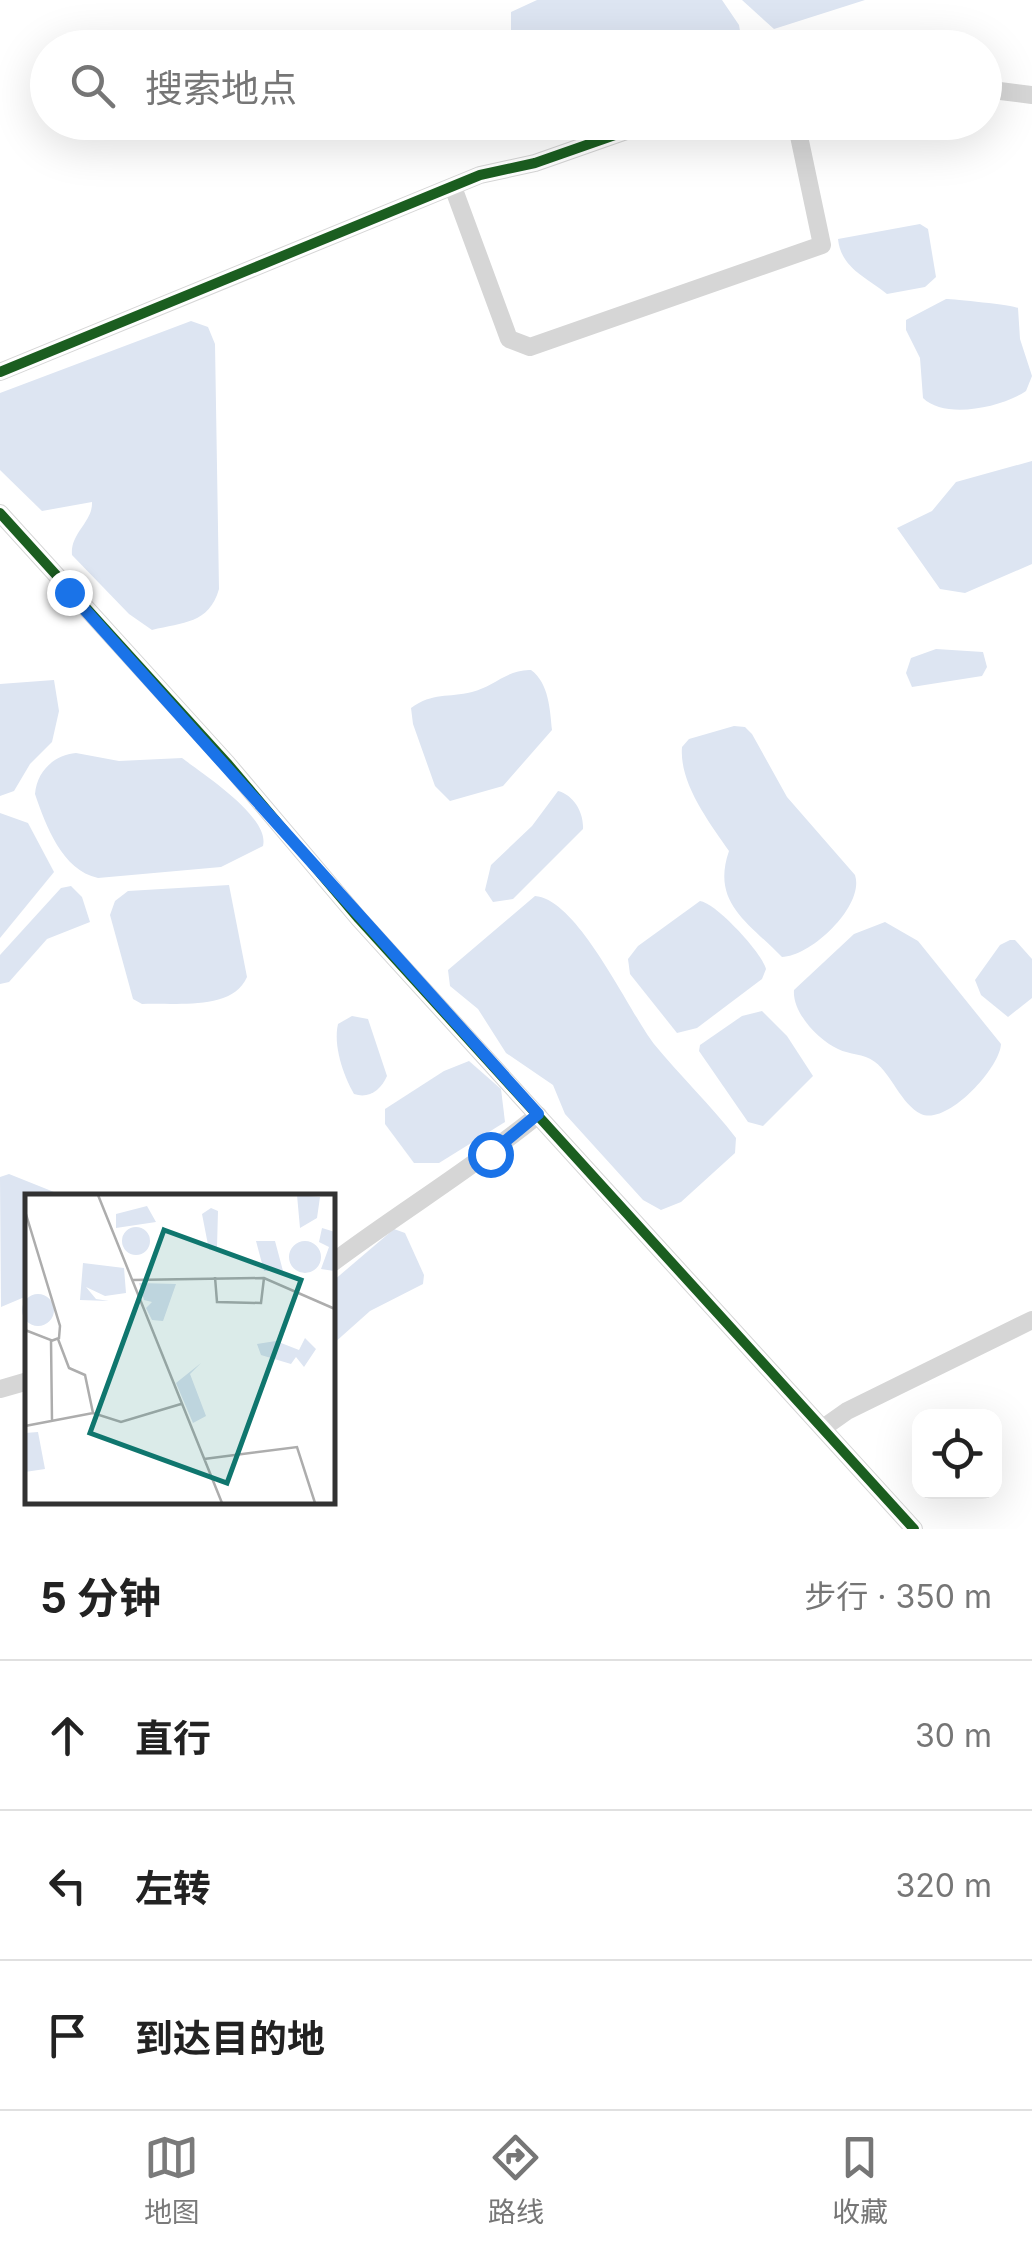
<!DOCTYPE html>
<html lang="zh">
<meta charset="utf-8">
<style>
body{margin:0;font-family:Inter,"Noto Sans SC",sans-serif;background:#f2f2f2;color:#222}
.controls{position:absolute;right:30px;bottom:30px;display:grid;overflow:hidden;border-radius:20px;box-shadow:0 10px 40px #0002}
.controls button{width:90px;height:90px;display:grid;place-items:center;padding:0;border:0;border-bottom:2px solid #e0e0e0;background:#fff;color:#222;font:50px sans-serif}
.stop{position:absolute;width:30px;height:30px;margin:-22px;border:8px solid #1a73e8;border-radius:50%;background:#fff}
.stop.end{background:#1a73e8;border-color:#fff;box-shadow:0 2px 10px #0008}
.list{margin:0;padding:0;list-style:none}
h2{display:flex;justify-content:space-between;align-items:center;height:130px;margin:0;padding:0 40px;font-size:42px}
h2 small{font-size:32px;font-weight:400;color:#767676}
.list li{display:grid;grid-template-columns:65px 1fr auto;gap:30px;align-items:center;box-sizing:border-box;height:150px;padding:0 40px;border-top:2px solid #e0e0e0}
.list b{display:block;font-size:38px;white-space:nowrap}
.list em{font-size:32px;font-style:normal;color:#767676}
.icon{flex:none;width:55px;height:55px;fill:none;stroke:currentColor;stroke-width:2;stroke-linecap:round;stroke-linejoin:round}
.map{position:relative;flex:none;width:1032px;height:1529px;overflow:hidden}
.search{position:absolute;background:#fff;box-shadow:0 10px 40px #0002;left:30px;right:30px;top:30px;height:110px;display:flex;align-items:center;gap:25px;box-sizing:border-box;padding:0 35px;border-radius:55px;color:#767676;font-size:38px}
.sheet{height:580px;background:#fff}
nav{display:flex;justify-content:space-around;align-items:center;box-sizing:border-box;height:140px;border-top:2px solid #e0e0e0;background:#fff;font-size:28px;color:#767676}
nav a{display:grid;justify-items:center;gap:5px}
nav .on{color:#7a7a7a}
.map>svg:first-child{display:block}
.water{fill:#dde5f2}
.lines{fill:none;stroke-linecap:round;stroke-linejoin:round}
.minor{stroke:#d6d6d6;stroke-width:18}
.cycleway-casing{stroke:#fff;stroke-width:16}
.cycleway{stroke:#1b5e20;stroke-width:10}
.route{stroke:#1a73e8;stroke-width:12}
.inset-road{fill:none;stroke:#adadad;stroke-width:2.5}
.view{fill:#0f766e;fill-opacity:0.15;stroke:#0f766e;stroke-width:5}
.inset-edge{fill:none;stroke:#323232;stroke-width:5}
</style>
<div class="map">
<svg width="1032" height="1529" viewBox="0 0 1032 1529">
<rect width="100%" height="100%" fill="#fff"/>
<!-- water -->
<g class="water">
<polygon points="537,0 722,0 739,25 742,43 738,48 502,47 511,34 511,12"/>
<polygon points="742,0 865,0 774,29"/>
<path d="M 920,224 L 928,229 L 936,277 L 925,287 L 887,294 C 866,277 841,268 838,239 Z"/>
<path d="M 946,299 C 953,299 1013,305 1018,308 L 1020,339 L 1032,376 L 1026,391 C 1003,407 945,420 923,398 L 920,358 L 906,330 L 906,320 Z"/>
<path d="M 191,321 L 208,327 L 215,344 L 219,589 C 209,624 183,622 152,630 L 129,614 L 72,555 C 70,533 93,522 92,502 L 42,511 L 0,470 L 0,393 Z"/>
<polygon points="1032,461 1032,564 965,593 940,589 897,528 932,511 956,482"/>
<polygon points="936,649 983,652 987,667 982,676 912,687 906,673 911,658"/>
<path d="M 531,670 C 549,683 550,710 552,730 L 503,786 L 450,801 L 435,786 L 413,724 L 411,708 C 433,692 448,698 472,692 C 493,687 508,669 531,670 Z"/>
<polygon points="54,680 59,711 52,742 30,764 14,791 0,796 0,684"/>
<path d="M 734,726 L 745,727 L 752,734 L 787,797 L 855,875 C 865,905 812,956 782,957 C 748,922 711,903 729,851 C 709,822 679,783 682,747 L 689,739 Z"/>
<path d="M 76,753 L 119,761 L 182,758 C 204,775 270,817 263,846 L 221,867 L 98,878 C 62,870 46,826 35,794 C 37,771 54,755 76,753 Z"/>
<path d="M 558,791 C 574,795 584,813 583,829 L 513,899 L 493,902 L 485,890 L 491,865 L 532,826 Z"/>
<polygon points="0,813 28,823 54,872 0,938"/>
<path d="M 229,885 L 247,977 C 232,1012 173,1002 142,1004 L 133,999 L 110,915 L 115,901 L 128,891 Z"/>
<polygon points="71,886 82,897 90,922 47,939 9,982 0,984 0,955 61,888"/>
<path d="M 535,896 C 578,899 628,1010 654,1044 C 680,1076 711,1105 736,1138 L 735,1153 L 681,1202 L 661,1210 L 643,1200 L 565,1114 L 553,1085 L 506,1053 L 478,1009 L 450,986 L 448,970 Z"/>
<path d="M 700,901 C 716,903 762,953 766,969 L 762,979 L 697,1028 L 677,1033 L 630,974 L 628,959 L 638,946 Z"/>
<path d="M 885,922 L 918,941 L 1001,1044 C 1000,1068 947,1126 921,1114 C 901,1104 892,1075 875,1062 C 863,1053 850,1055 838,1049 C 818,1040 792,1012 794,990 L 854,934 Z"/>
<polygon points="1010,940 1015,940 1032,959 1032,998 1008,1017 981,995 975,980 1000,945"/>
<polygon points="762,1011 787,1036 813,1076 763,1126 748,1122 699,1051 700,1045 742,1016"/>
<path d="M 352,1016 L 368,1019 L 387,1076 C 381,1090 369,1099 354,1094 C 343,1075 333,1045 338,1024 Z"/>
<polygon points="469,1061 501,1089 505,1122 439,1163 414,1163 385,1124 385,1109 444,1071"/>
<polygon points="9,1174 64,1196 28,1196 27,1296 1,1307 0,1177"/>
<polygon points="394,1229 405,1233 424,1275 423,1284 370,1311 333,1344 333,1281"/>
</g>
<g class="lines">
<!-- minor -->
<g class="minor">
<polyline points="984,89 1032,95"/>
<polyline points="453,187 509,339 530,347 822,245 796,122"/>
<polyline points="0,372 480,175 535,163 652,122"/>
<polyline points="0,513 227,763 359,919 914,1529"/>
<path d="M 332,1263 C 400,1212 473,1168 538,1115"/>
<polyline points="0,1389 28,1381"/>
<polyline points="823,1428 847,1411 1032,1320"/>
</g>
<!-- cycleway casing -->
<g class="cycleway-casing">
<g id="cycleway">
<polyline points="0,372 480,175 535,163 652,122"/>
<polyline points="0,513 227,763 359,919 914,1529"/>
</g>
</g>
<!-- cycleway -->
<use href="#cycleway" class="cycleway"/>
</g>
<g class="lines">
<!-- route -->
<polyline class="route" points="69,592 538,1114 490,1154"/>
</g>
<!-- overview -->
<g transform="translate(25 1194)">
<rect width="310" height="310" fill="#fff"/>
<path d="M 272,1 L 295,3 L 292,24 L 275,34 ZM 122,12 L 131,28 L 91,34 L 91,20 ZM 186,14 L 193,17 L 192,53 L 184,56 L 177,20 ZM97 47a14 14 0 1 1 28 0a14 14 0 1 1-28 0ZM 297,34 L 310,38 L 309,77 L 296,75 L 304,53 L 294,48 ZM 231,47 L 250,47 L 258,77 L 239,77 ZM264 63a16 16 0 1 1 32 0a16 16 0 1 1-32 0ZM 58,69 L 99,74 L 101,99 L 80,102 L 61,93 L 71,105 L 84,107 L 55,106 ZM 114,89 L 151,90 L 138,127 L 127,126 L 121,114 L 127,108 L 119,106 ZM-3 116a16 16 0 1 1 32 0a16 16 0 1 1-32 0ZM 280,144 L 291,155 L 279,173 L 271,163 L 266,170 L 236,161 L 232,150 L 251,147 L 274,156 ZM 176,169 L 165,180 L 181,222 L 168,229 L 151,189 ZM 13,238 L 20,275 L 0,278 L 0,239 Z" fill="#dde5f2"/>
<path class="inset-road" d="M 73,1 L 197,309M 0,17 L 35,132 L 34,144 L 26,147M 190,83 L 192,108 L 236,109 L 239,84M 107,86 L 239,84 L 310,115M 0,136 L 26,146 L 27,227M 33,145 L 44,174 L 60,181 L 68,219M 0,232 L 68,219 L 96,228 L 156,210M 179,265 L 272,253 L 290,309"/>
<path class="view" d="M 139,36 L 276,86 L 202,289 L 65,239 Z"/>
<rect width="310" height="310" class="inset-edge"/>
</g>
</svg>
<div class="controls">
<button><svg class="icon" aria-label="locate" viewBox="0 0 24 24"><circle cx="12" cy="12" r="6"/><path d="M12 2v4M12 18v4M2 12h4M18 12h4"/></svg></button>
</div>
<div class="stop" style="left:490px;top:1154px"></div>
<div class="stop end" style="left:69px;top:592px"></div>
<div class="search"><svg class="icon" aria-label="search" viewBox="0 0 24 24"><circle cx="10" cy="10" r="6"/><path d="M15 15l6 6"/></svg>搜索地点</div>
</div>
<section class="sheet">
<h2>5 分钟<small>步行 · 350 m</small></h2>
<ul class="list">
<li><svg class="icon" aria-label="ahead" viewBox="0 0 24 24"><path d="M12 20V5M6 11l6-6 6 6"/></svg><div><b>直行</b></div><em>30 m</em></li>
<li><svg class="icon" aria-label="left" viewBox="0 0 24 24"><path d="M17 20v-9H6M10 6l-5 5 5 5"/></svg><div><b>左转</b></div><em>320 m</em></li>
<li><svg class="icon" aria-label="arrive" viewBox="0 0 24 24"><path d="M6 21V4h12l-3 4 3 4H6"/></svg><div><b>到达目的地</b></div></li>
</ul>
</section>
<nav>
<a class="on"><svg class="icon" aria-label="map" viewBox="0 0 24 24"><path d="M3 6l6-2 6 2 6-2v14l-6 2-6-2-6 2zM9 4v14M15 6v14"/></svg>地图</a>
<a><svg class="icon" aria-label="directions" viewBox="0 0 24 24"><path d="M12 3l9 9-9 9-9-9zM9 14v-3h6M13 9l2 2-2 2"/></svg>路线</a>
<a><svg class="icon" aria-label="saved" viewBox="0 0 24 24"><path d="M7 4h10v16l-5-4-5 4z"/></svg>收藏</a>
</nav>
